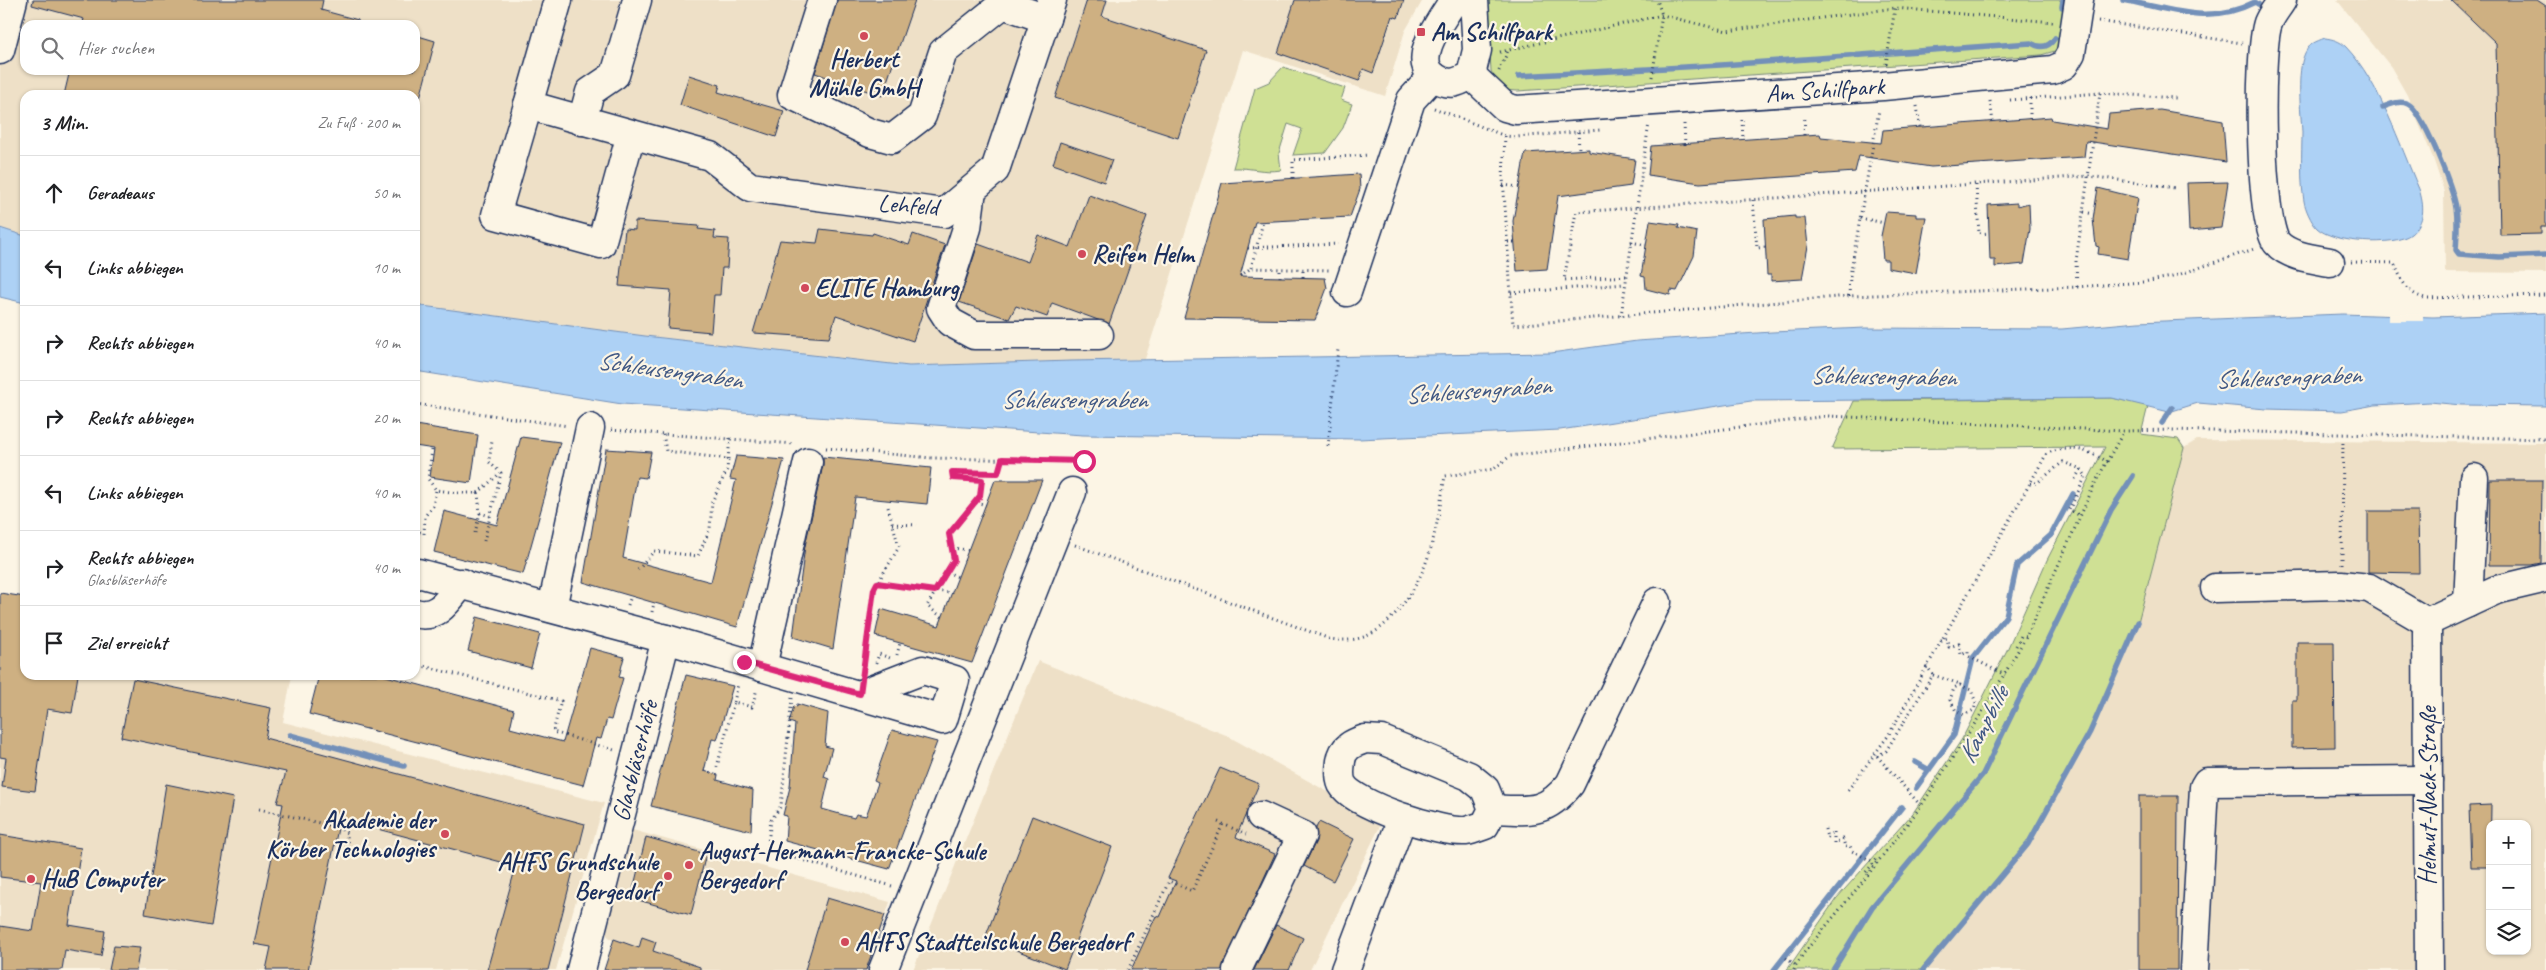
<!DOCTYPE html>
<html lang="de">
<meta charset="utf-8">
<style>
body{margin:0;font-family:Caveat,sans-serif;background:#f6f6f6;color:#202124}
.controls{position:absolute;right:15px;bottom:15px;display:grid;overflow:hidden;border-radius:10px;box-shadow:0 1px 4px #0004}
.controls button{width:45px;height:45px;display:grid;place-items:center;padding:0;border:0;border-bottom:1px solid #e0e0e0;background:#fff;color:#202124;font:25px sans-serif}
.stop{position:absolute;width:15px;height:15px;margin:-11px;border:4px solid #db2777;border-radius:50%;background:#fff}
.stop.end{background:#db2777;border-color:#fff;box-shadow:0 1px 5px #0008}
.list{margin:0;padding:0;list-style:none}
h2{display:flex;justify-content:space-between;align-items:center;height:65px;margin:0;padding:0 20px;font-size:21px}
h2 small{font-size:16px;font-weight:400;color:#757577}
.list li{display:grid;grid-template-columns:32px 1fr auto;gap:15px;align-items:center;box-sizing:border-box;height:75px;padding:0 20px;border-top:1px solid #e0e0e0}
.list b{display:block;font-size:19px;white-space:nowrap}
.list p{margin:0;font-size:16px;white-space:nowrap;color:#757577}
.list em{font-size:16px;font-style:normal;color:#757577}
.icon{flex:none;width:28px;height:28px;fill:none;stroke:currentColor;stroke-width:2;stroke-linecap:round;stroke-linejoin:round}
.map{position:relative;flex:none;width:2546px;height:970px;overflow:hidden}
.search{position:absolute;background:#fff;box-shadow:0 1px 4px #0004;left:20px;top:20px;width:400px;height:55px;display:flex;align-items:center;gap:12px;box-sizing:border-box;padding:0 18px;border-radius:15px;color:#757577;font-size:19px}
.panel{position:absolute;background:#fff;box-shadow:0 1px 4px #0004;left:20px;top:90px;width:400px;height:590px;border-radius:15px}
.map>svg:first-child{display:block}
.built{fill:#eee0c7;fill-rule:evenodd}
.green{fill:#cfe094;stroke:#758879}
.water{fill:#add1f5;stroke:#7390b9}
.pier{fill:#fcf5e5}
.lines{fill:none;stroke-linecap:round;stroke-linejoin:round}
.stream{stroke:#7390b9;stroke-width:5.5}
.building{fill:#ceb082;stroke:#1b2f5e}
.minor-casing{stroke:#1b2f5e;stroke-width:31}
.path{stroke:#1b2f5e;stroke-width:3;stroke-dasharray:1 4;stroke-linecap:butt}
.minor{stroke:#fcf5e5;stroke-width:28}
.route{stroke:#db2777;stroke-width:6}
.poi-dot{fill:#d1495b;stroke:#fcf5e5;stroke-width:2}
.labels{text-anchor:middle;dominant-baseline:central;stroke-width:4.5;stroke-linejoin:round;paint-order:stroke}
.poi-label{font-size:25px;font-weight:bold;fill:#1b2f5e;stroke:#fcf5e5;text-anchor:start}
.street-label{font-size:25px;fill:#1b2f5e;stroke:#fcf5e5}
.water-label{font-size:26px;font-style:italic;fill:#405884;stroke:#fcf5e5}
</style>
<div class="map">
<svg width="2546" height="970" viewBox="0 0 2546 970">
<rect width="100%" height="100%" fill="#fcf5e5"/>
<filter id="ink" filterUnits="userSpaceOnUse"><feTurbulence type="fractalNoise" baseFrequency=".02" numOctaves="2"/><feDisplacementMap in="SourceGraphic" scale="10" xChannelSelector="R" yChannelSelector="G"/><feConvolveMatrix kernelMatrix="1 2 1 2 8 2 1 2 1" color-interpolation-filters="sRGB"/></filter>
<g filter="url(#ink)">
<!-- built -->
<g class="built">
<path d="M 0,0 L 1423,0 L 1405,31 L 1385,96 L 1243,50 L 1145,359 L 909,366 L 645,336 L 415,305 L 415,95 L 25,95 L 25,236 L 0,228 ZM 25,25 L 415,25 L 415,70 L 25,70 Z"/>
<polygon points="2337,0 2546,0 2546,273 2445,272 2444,191 2433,158 2407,95 2391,67"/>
<path d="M 2197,440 L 2546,443 L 2546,970 L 1923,970 L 2028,844 L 2090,732 L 2138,622 L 2184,448 ZM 2490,824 L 2527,824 L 2527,951 L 2490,951 Z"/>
<polygon points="1038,661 1226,735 1382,822 1310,970 913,970"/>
<polygon points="25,675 292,675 283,722 604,803 556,970 0,970 0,714"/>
<polygon points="629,829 890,902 867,970 647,970 602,931"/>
</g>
<!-- green -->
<g class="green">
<polygon points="1487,0 2070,0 2062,49 2041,55 1518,91 1500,90 1491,71"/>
<path d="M 1283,67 L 1345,88 L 1341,100 L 1352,104 L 1343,128 L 1325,153 L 1293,155 L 1302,129 L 1288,124 L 1279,153 L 1281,170 C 1264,173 1250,167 1233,168 L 1255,88 L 1269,82 Z"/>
<polygon points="2112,398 2148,406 2141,434 2178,439 2184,448 2138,622 2090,732 2028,844 1923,970 1787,970 1836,899 1913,813 1962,739 2007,650 2047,560 2105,447 1832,449 1854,401"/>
</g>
<!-- water -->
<g class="water">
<path d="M 2325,38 C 2333,39 2340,41 2346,47 C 2380,83 2399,143 2419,189 C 2424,205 2426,222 2411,234 C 2395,247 2332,243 2317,228 C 2311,222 2305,208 2304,201 C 2300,178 2302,155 2302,132 C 2301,112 2296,72 2305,53 C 2310,43 2315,42 2325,38 Z"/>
<polygon points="0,228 25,236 25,303 0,297"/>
<polygon points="415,305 645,336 909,366 1071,361 1551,353 1637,341 1772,332 1865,328 2062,329 2138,322 2343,314 2433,317 2546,313 2546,406 2461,405 2430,402 2375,405 2342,411 2266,409 2198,403 2169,412 2112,398 1751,401 1560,430 1359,439 1083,435 622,404 415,371"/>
</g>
<!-- pier -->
<rect class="pier" x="2388" y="314" width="35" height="7"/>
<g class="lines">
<!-- stream -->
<g class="stream">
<path d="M 2123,0 C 2171,9 2209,26 2255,2 L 2258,4"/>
<polyline points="2062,7 2063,0"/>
<path d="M 1519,76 L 1721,65 L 2031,43 C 2041,49 2049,47 2055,38"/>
<path d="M 2383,107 C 2391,104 2400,100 2408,104 C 2423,111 2454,190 2456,208 C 2458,221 2457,236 2456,250 L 2459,254 L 2499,257 L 2546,255"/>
<polyline points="2162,423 2172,408"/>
<polyline points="290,735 404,766"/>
<polyline points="1915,762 1929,770"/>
<polyline points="1916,788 1954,735 1973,658 2006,616 2017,565 2051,535 2073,494"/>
<polyline points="1774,970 1902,807"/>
<polyline points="1833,970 1872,907 1983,774 2111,510 2133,476"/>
<polyline points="1923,970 2028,844 2090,732 2138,622"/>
</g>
</g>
<!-- building -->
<g class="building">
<polygon points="33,0 323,0 321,10 358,20 358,25 82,25 84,19 32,5"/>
<polygon points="915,0 882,96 815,73 837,0"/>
<polygon points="1087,0 1107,0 1102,16 1206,50 1178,138 1055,98"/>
<polygon points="1295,0 1404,0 1398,18 1392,16 1373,73 1363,69 1359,81 1278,53"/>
<polygon points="2451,0 2537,0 2546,6 2546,227 2541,227 2541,234 2500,235 2496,43"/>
<polygon points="415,35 435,41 420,98 415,97 415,95 64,95 70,70 415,70"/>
<polygon points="689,75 720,85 718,92 784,111 776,137 680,105"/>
<polygon points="2160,110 2223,121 2226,162 2086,141 2084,157 1931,167 1859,156 1855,172 1700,183 1648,175 1651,146 1820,134 1821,137 1881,143 1883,130 2051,117 2052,120 2107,129 2109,114"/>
<polygon points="1060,142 1112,160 1104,182 1053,164"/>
<polygon points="1589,149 1589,152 1635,159 1631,186 1558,196 1547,269 1517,271 1513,221 1525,153"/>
<polygon points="1359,174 1360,189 1350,217 1255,222 1240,276 1325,278 1327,288 1315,320 1184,318 1222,183"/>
<polygon points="2228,182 2221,228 2189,231 2187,183"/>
<polygon points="2098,188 2138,198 2128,259 2098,254 2099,247 2096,246 2093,219"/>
<polygon points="1089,195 1147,216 1109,324 1052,303 1047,317 1016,306 1009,319 959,302 978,244 1028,262 1038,235 1070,247"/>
<polygon points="2017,203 2017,206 2029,203 2030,229 2024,264 1995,267 1995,260 1990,260 1988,205"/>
<polygon points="1886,212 1916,214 1916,217 1926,217 1916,273 1888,268 1888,260 1883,260 1881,236"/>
<polygon points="1795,216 1795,218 1805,218 1808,246 1802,279 1771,281 1771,275 1767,275 1764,219"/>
<polygon points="635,221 699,226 698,229 715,231 714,238 729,239 727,268 722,268 720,295 714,295 711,332 668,328 671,290 619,286 625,229 635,230"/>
<polygon points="1650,221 1679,225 1678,228 1697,232 1694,256 1677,291 1671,290 1670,295 1646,289 1645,277 1641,276"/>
<polygon points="820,229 872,235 873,233 909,245 913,234 945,245 913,341 836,315 829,338 753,333 780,240 817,243"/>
<polygon points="415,425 478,435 471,483 430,477 434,449 415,446"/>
<polygon points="521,437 560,442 523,574 434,552 444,511 497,525"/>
<polygon points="606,449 651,452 646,478 637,477 623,558 711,582 736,480 730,479 736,456 784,460 737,627 583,582"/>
<polygon points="823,457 931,468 927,504 855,497 833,649 793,637 805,546 823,465"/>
<polygon points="995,480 1042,480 972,663 875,636 881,609 939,626"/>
<polygon points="2490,480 2542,480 2541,563 2531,565 2489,565"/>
<polygon points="2368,511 2418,511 2419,573 2368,572"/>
<polygon points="0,593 25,597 25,675 78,675 72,713 47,709 35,791 2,787 6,758 0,757"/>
<polygon points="477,617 540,634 531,668 468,651"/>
<polygon points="2297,642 2334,642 2335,747 2292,748 2292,700 2297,700"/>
<polygon points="590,648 624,657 619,677 623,678 611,720 607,719 601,739 596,738 583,785 309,714 319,675 382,675 514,710 510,728 563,742"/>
<polygon points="686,675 733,686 717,740 712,739 704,771 718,775 717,780 753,790 751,831 651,806"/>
<polygon points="133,679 271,708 265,738 585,824 548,970 487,970 516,866 340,819 308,970 266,970 271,947 254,944 283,804 277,803 286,772 121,737"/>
<polygon points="797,704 828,713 825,746 832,748 824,777 829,779 822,809 854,818 856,814 866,816 878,783 874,781 892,730 937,742 889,869 785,841 787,816 783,815 790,787 795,724 789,722 794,706 797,707"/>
<polygon points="1220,768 1259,784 1236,837 1275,854 1222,970 1131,970 1156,916 1160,917 1176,881 1168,878"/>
<polygon points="166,784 233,798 211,926 145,914"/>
<polygon points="2139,796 2178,796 2177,970 2139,970"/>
<polygon points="2491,805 2490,867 2471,867 2469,806"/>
<polygon points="1032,816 1112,847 1065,969 985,938"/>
<polygon points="1319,822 1354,839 1333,881 1304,866 1316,841 1316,828"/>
<polygon points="0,835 81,848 69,925 105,931 101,956 65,950 62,970 0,970 0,926 33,931 41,882 0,877"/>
<polygon points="646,837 706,854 691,915 631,898"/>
<polygon points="827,898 885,915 866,970 805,970"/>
<polygon points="1276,925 1303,938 1289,970 1254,970"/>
<polygon points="642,937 656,942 653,951 700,967 700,970 604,970 614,939 639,948"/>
<polygon points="114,946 140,948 136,970 109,970"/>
</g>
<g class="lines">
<!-- minor casing -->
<g class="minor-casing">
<g id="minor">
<polyline points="558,0 528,105 710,156 750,187 944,213 995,170 1052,0"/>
<polyline points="822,0 792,95 870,133 892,139 922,116 943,52 1003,4 1046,19"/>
<path d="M 1454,0 C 1443,18 1408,61 1436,78 C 1450,87 1458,82 1471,75 L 1477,50 L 1474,0"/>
<path d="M 2282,0 C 2278,7 2271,15 2268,23 C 2258,51 2259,222 2277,243 C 2288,256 2313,259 2330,262"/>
<polyline points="0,50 13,0"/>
<polyline points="1471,75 1505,107 1516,110 1883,86 2053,70 2064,65 2071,53 2079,0"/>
<polyline points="528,105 496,215 601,244 631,134"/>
<polyline points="582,121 590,92 615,75 637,0"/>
<polyline points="972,190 967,228 941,308 950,322 974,335 1099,335"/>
<polyline points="1347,292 1411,100 1433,76"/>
<polyline points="415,575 418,573 666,639 581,970"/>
<polyline points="2215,588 2341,585 2369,588 2427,622"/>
<polyline points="2468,603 2474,478"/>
<polyline points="552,608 590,428"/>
<path d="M 415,613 C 438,620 449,599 462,583"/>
<polyline points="2427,622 2429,970"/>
<polyline points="2427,622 2496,590 2546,578"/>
<polyline points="666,639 943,720 955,680 923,670 861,694"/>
<polyline points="762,667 808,462"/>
<path d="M 1365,739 L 1382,740 L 1469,776 L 1485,789 L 1493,809 L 1485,825 C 1479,827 1472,830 1466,831 C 1442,833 1354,806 1342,784 C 1339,777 1340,768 1341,761 C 1343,747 1353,743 1365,739 Z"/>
<path d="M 1493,809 C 1529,811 1546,814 1570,784 L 1657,602"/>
<polyline points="883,970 1072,492"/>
<polyline points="1237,970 1302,835 1261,816"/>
<polyline points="1345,970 1402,819"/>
<polyline points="2194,970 2204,787 2207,782 2428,780"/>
</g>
</g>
<!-- path -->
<g class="path">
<polyline points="2098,21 2242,43"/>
<polyline points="1500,52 1662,15 1727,31 1895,8 2053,22"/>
<polyline points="1886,64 1895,8"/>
<polyline points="1499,71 1508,51"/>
<polyline points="1652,77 1662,15 1657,0"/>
<polyline points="2030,98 2030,119"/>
<polyline points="2010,100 2100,93 2176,98"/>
<polyline points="1990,101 1993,122"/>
<polyline points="1917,106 1920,127"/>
<polyline points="1434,108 1505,136 1517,137 1600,130"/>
<polyline points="1742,120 1743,140"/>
<polyline points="1684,124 1685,145"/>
<polyline points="1578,132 1579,149"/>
<polyline points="1804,135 1805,115"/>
<polyline points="1505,136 1503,177 1513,325 1849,296 2077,287 2143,282 2172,277 2254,249"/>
<polyline points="1293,178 1293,160 1368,155"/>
<polyline points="1503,185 1519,187"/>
<polyline points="1976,185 1979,234 1989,233"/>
<polyline points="1753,200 1757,248 1765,247"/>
<polyline points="2084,212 2094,214"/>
<polyline points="1860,218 1884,223"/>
<polyline points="1508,242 1515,242"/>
<polyline points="1631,242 1646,245"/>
<polyline points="1248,248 1338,244"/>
<path d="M 2351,262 L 2394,263 C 2402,280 2405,293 2425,298 L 2546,295"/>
<polyline points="1251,268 1263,222"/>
<polyline points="1240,276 1251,268 1331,270"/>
<polyline points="1626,276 1564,280 1576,212 2089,176 2175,188"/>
<polyline points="1280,277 1280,269"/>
<polyline points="1303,277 1303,269"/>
<polyline points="2077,287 2076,261 2100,93"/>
<polyline points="1511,293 1625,284"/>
<polyline points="1849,296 1850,276 1879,110"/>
<polyline points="1621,316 1649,123"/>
<polyline points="415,404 568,426"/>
<polyline points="611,430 795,444"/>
<polyline points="1328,446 1338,349"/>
<polyline points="826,448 932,458 1084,461 1079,472"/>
<polyline points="432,450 428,479 436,490 458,493 478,493 480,513 490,516"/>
<polyline points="728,459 730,438"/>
<polyline points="2075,479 2081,469"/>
<polyline points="2030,483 2037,483 2063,462 2081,469 2086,476 2069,510 2081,516"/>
<polyline points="478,493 500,473"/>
<polyline points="976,502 986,505"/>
<polyline points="892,524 917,525"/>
<polyline points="415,530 424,534 425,516 433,506 436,490"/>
<polyline points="475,533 480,513"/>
<polyline points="484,541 501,473 489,462 492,441"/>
<path d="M 1075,545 L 1330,639 C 1358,643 1375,636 1394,615 C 1432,573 1436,529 1445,476 L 1494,469 L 1510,456 L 1828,416 L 2124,431 L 2171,430 L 2546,439"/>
<polyline points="952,548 968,550"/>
<polyline points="2342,564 2343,434"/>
<polyline points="638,570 654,551 698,556 710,529 712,502 727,470 728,459 666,451 663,433"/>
<polyline points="947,572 958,577"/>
<polyline points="877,583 951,593"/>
<polyline points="628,605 631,596"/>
<polyline points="652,612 654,603"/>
<polyline points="942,617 927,606 954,560 949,534 980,496 981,479 953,478 952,472 998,473 1002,459"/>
<polyline points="1941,640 1947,638 1949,647 1959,644 1961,655 1968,652 1968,656 2005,675"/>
<polyline points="2016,646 2021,636 2026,637"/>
<polyline points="897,655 900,643"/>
<polyline points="876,663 879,654 890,658"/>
<polyline points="415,664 561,701 553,732 614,750"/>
<polyline points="863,669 874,589 899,547 888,507"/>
<polyline points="1933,675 1960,684"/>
<polygon points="1960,685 1971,690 1976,703 1974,710 1964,715 1956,711 1950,700 1954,688"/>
<polyline points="792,698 781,806 771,820 767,850 892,886"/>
<polyline points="734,702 738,684"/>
<polyline points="1877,756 1886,751 1933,675 1927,666"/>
<polyline points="1877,756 1921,806"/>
<polyline points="717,767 734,702 752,707 757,689"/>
<path d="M 1848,790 L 1888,736 L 2047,453 C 2073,445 2085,449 2108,462"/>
<polyline points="259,809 337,827 347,833 348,852"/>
<polyline points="1218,822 1246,834"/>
<polyline points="1825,829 1827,838 1834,831 1834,843 1843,839 1845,847 1850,846 1852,851 1874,862"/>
<polyline points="1866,872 1877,859 1880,859"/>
<polyline points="1786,958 1797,966"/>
<polyline points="1128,970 1169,881 1192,891 1223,824"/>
<polyline points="1794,970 1803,954 1860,885 1921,806 1981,714 2026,637 2096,481 2124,431"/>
</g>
<!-- minor -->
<use href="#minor" class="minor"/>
</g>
</g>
<g class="lines" filter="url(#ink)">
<!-- route -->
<polyline class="route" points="744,662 860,694 874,589 877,583 935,591 954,560 949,534 980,496 982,480 953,478 952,472 998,473 1002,459 1084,461"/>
</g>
<!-- markers -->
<g class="poi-dot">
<rect x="1416" y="27" width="10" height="10" rx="2.5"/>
<circle cx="864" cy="36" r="5"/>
<circle cx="1082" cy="254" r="5"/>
<circle cx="805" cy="288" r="5"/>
<circle cx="445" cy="834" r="5"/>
<circle cx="689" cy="865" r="5"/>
<circle cx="668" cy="876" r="5"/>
<circle cx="31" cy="879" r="5"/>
<circle cx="845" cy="942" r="5"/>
</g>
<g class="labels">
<!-- poi labels -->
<g class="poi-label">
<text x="1431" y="32">Am Schilfpark</text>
<text x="864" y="59" text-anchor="middle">Herbert<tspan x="864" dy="29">Mühle GmbH</tspan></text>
<text x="1092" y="254">Reifen Helm</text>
<text x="815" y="288">ELITE Hamburg</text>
<text x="435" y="820" text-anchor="end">Akademie der<tspan x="435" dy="29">Körber Technologies</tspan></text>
<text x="699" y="851">August-Hermann-Francke-Schule<tspan x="699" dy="29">Bergedorf</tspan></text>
<text x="658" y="862" text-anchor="end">AHFS Grundschule<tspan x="658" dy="29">Bergedorf</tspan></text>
<text x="41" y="879">HuB Computer</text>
<text x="855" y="942">AHFS Stadtteilschule Bergedorf</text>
</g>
<!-- street labels -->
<g class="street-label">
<text transform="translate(1825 90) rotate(-4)">Am Schilfpark</text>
<text transform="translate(908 205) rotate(4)">Lehfeld</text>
<text transform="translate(635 761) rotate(-76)">Glasbläserhöfe</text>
<text transform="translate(2428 796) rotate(-90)">Helmut-Nack-Straße</text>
</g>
<!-- water labels -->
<g class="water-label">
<text transform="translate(670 370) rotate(8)">Schleusengraben</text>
<text transform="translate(1883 376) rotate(1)">Schleusengraben</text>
<text transform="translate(2288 377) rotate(-2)">Schleusengraben</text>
<text transform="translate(1478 390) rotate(-4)">Schleusengraben</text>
<text x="1074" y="399">Schleusengraben</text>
<text transform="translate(1983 725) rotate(-63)">Kampbille</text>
</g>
</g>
</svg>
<div class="controls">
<button>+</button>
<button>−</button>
<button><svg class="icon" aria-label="layers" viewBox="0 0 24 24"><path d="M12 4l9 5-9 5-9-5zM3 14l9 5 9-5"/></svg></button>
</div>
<div class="stop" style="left:1084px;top:461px"></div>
<div class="stop end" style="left:744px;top:662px"></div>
<div class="search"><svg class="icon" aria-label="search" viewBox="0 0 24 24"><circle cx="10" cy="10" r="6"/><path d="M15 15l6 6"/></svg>Hier suchen</div>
<section class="panel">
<h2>3 Min.<small>Zu Fuß · 200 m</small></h2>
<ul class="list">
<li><svg class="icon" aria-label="ahead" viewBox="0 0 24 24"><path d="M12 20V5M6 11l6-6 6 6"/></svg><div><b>Geradeaus</b></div><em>50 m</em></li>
<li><svg class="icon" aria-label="left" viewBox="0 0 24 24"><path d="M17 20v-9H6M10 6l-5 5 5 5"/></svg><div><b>Links abbiegen</b></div><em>10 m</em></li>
<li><svg class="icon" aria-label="right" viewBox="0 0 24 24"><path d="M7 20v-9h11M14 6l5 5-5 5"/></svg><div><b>Rechts abbiegen</b></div><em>40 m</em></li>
<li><svg class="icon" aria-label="right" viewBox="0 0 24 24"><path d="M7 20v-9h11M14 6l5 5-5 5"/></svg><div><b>Rechts abbiegen</b></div><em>20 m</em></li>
<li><svg class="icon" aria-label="left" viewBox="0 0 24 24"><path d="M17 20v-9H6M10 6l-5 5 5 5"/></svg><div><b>Links abbiegen</b></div><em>40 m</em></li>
<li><svg class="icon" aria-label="right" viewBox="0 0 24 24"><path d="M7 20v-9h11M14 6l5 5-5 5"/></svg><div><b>Rechts abbiegen</b><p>Glasbläserhöfe</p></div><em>40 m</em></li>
<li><svg class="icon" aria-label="arrive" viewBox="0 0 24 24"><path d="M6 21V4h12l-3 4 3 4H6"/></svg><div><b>Ziel erreicht</b></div></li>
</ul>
</section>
</div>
